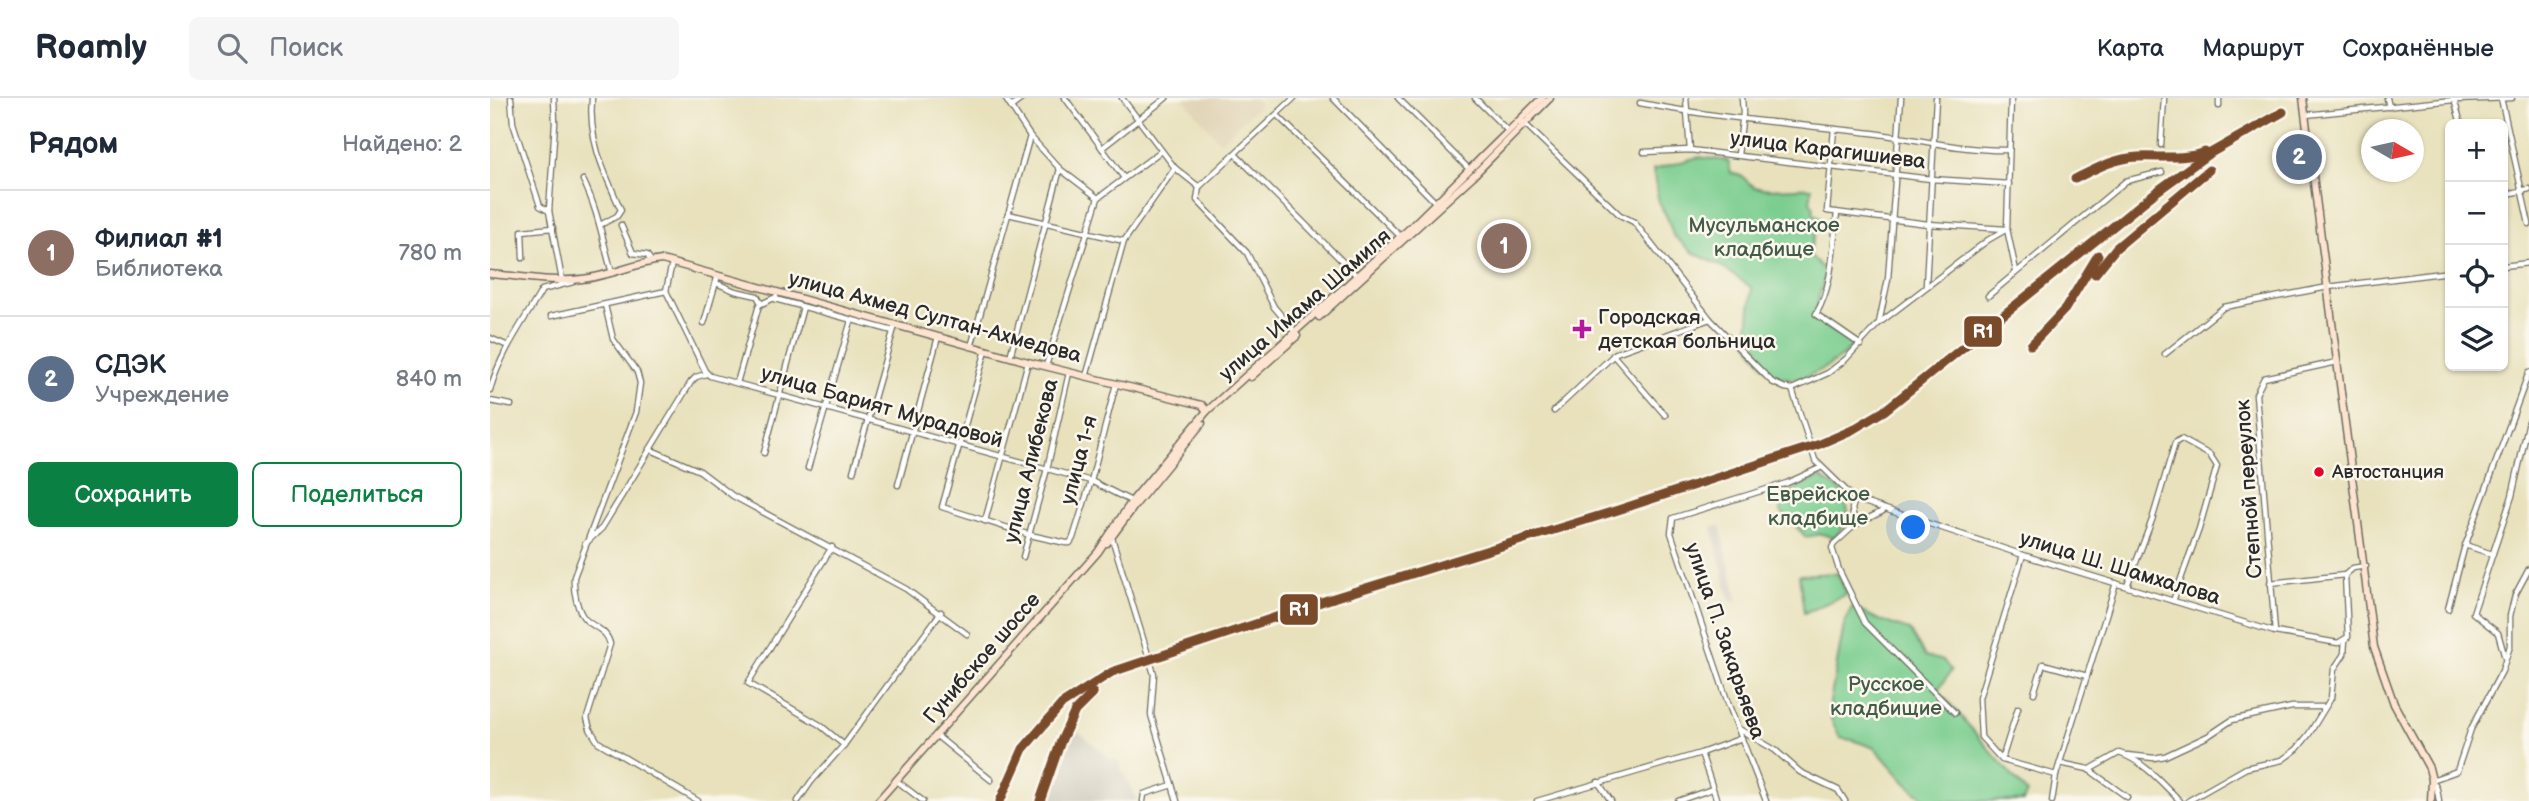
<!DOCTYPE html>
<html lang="ru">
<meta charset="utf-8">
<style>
body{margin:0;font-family:"Balsamiq Sans",sans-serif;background:#f6f6f7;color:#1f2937}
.controls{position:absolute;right:21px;top:21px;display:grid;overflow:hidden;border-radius:10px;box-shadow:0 2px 5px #0004}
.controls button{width:63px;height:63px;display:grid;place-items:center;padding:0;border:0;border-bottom:2px solid #e0e1e3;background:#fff;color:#1f2937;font:35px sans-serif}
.compass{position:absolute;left:1871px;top:21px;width:63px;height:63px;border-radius:50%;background:#fff;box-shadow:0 2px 5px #0004;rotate:99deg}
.you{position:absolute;left:1424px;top:430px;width:24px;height:24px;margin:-18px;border:5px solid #fff;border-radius:50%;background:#1a73e8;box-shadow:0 0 0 10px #1a73e833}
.badge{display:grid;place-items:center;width:46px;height:46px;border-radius:50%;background:#0b8043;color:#fff;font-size:23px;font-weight:700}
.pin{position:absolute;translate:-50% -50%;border:4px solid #fff;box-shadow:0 2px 7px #0006}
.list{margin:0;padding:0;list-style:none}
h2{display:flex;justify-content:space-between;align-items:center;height:91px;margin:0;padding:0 28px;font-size:30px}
h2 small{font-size:23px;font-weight:400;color:#747a83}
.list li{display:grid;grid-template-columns:46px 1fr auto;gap:21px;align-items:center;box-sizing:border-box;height:126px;padding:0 28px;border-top:2px solid #e0e1e3}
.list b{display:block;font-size:26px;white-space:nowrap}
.list p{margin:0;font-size:23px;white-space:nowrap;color:#747a83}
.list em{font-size:23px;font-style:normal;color:#747a83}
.actions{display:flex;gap:14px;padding:21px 28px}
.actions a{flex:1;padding:16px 0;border:2px solid #0b8043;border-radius:10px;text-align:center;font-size:24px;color:#0b8043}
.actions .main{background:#0b8043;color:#fff}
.icon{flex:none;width:38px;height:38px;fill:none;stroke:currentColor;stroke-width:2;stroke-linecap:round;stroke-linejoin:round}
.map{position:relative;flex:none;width:2039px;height:703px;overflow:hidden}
header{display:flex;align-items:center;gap:42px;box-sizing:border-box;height:98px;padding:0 35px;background:#fff;border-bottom:2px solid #e0e1e3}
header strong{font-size:33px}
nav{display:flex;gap:38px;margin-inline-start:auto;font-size:24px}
.search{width:490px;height:63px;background:#f6f6f7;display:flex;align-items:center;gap:18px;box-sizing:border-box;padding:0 24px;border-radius:10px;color:#747a83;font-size:26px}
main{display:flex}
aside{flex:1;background:#fff}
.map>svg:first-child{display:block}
.built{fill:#dfd3b4}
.industrial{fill:#c8c4b8}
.green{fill:#7cce90;stroke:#547c5e;stroke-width:2}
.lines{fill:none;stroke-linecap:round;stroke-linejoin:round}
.street-casing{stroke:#6d6b5e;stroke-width:7}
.secondary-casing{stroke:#6d6b5e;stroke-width:9}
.street{stroke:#fff;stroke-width:4.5}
.secondary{stroke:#fde4d0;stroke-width:6}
.rail-1-casing{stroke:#fbf7ec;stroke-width:14}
.rail-1{stroke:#7a4b2a;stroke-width:9}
.poi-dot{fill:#b5179e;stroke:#fbf7ec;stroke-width:2.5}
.bus-dot{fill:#e4002b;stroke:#fbf7ec;stroke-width:2.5}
.labels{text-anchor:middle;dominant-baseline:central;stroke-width:5;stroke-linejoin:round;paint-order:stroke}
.bus-label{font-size:19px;fill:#2b2b2b;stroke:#fbf7ec;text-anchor:start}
.street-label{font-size:21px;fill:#2b2b2b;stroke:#fbf7ec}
.park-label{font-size:21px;fill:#435c49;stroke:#fbf7ec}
.poi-label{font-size:21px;fill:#2b2b2b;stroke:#fbf7ec;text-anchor:start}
.line-badge{stroke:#fbf7ec;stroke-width:2.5}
.badge-label{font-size:19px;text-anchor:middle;font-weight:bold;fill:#fff}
</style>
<header>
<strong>Roamly</strong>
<div class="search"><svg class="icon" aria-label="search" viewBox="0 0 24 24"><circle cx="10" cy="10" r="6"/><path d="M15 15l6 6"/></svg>Поиск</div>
<nav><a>Карта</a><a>Маршрут</a><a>Сохранённые</a></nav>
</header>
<main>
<aside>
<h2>Рядом<small>Найдено: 2</small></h2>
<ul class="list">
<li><span class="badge" style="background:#8d6e63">1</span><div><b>Филиал #1</b><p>Библиотека</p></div><em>780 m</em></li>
<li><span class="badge" style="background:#5c6f8a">2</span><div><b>СДЭК</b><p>Учреждение</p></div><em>840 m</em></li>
</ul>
<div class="actions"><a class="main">Сохранить</a><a>Поделиться</a></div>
</aside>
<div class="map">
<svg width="2039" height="703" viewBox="0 0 2039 703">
<rect width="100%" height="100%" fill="#fbf7ec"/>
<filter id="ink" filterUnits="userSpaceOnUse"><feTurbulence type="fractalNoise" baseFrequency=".0143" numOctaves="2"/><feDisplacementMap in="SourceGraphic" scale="14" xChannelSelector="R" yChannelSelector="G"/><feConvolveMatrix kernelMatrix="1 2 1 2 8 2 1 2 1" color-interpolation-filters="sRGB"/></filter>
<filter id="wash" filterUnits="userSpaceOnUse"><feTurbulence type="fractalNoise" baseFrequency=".00686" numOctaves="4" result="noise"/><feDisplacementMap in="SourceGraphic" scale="28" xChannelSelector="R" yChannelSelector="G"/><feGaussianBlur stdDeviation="1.57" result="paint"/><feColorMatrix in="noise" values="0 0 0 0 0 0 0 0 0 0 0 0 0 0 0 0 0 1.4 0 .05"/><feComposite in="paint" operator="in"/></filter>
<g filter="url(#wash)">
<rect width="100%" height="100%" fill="#e8e1bc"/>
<!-- built -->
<polygon class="built" points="693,0 764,0 770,6 730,44"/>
<!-- industrial -->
<g class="industrial">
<polygon points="1230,428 1248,503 1240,504 1222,429"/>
<polygon points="584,630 620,660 628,663 647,703 559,703 563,672"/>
</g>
<!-- green -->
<g class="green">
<path d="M 1208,59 L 1238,63 L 1241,75 C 1258,78 1253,83 1265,89 C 1274,93 1308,89 1322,90 L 1320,104 L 1324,109 L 1323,115 L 1330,119 L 1319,156 L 1336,174 L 1323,221 L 1363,247 C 1347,266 1311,289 1285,277 C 1273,271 1265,253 1257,243 L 1262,190 L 1231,168 L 1202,154 L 1183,137 L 1177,119 L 1169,105 L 1163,72 Z"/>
<polygon points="1330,379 1352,393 1360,420 1344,440 1332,436 1316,439 1291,413 1290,403 1303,392"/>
<polygon points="1347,475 1357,496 1314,515 1309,477"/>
<polygon points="1362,509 1389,522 1419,532 1435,558 1454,563 1461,573 1448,592 1537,695 1533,703 1437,703 1416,685 1385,650 1362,642 1350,640 1341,621 1340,604 1354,527"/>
</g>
</g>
<g filter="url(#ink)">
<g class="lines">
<!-- street casing -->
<g class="street-casing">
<g id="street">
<polyline points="21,0 23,25 50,108 59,113 72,182"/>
<path d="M 102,0 C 98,42 114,74 131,112 L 127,118 L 110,127"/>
<polyline points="515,0 540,38 570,71 608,100"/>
<polyline points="575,0 634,80"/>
<polyline points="632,0 685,70 709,89"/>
<polyline points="843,0 946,105"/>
<polyline points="908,0 980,72"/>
<polyline points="985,0 1018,33"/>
<polyline points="1196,0 1200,52"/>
<polyline points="1521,0 1517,131 1526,173"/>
<polyline points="1897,0 1899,9"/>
<polyline points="2011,0 2039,126"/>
<polyline points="1964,1 1971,26"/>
<path d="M 1150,5 C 1226,20 1305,26 1382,35 C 1428,41 1473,53 1519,52"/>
<polyline points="1729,8 1729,0"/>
<polyline points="521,9 533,0"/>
<polyline points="787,17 911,139"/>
<polyline points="1815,17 1964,2 2022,0"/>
<polyline points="1033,24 1130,117 1144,124 1220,221 1282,284 1295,290 1302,291"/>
<polyline points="1344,31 1337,113 1438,126 1516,131"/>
<polyline points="1671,47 1674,0"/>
<polyline points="612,50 676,0"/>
<polyline points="1154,54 1200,52 1441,81 1519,86"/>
<polyline points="746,57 867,178"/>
<polyline points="1248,57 1253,15 1252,0"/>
<path d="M 93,82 C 108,112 113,144 122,175"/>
<polyline points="709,89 707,102 757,155 784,209 805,234"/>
<polyline points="709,89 804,0"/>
<polyline points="2013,97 2039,91"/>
<polyline points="59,113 65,25 64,0"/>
<path d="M 1347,115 C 1343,148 1343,188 1326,216 L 1371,247"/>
<polyline points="518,116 634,143"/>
<polyline points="131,127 143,155 157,157 161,163"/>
<polyline points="33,160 32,133 63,130"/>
<polyline points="2013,168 2039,165"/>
<polyline points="226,185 245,193 267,198 271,205"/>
<polyline points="1436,188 1446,0"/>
<polyline points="176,193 215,273 220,278 601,383 643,404"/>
<polyline points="1498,198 1636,83 1672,74"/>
<polyline points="285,201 403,233"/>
<path d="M 115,207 L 123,241 L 147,274 L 150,285 L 146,314 L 84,479 C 83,491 87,514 96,522 C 105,530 117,532 120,546 L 97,620 L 100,631 L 108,644 L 208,703"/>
<polyline points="61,218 176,193 182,165"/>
<polyline points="214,225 228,177"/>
<polyline points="1389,225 1398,181 1411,0"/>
<polyline points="0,240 18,248"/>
<polyline points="481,249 540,38"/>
<polyline points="496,252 452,409 540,437 576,445 580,445 583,440 601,383 626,286"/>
<polyline points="1675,256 1734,209 1838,189 1960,174"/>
<polyline points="1123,257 1175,317"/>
<polyline points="520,259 570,71"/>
<polyline points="556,268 608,100 671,53"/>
<polyline points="596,279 634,143 685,70"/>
<polyline points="247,285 269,207 286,199"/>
<polyline points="1302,291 1325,362 1365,401 1533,457 1785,534 1848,545 1858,539 1855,477 1863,470 1876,468"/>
<polyline points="1302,291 1338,275 1356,261 1388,226 1498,142 1517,131"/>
<path d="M 0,292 C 10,256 33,224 52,192 L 83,184"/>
<polyline points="0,303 21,307"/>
<polyline points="1064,313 1126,255 1220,221"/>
<polyline points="159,351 210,373 243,398 416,491 477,536"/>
<polyline points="274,355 313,209"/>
<polyline points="318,370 361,223"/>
<polyline points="363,374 405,227"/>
<polyline points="408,387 448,239"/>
<polyline points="1365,401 1362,411 1365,427"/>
<polyline points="1393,413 1365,427 1344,446 1342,450 1349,472 1375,525 1465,615"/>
<polyline points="495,423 538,264"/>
<polyline points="622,440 664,576 661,617 687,703"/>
<polyline points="95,446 112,430 201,284 206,279 216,276"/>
<polyline points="1975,447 2002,456"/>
<polyline points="342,449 258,585 330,627 354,647"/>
<polyline points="1533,457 1489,600 1491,639 1512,662 1566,677"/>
<polyline points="533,459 557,371 579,275"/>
<polyline points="1780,485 1855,477"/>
<polyline points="1637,488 1662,422 1685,345 1691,341 1720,357 1727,368 1709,431 1683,503"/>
<polyline points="1958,511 1974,451 2039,274"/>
<polyline points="1785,534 1766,296 1774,280 1847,264"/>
<polyline points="2015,560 2008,535 1983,515 2022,398 2039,323"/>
<polyline points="1544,595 1553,566 1597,578"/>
<polyline points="1249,631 1285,652 1310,674 1348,692 1355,703"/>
<polyline points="447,638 501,682"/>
<polyline points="1211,655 1227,703"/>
<polyline points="1637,657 1664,660 1675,658 1718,638 1742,622 1802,609 1833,609"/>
<polyline points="1512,661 1528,610"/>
<polyline points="1570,665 1598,671 1637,699"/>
<path d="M 1599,672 L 1629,655 C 1654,663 1672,685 1690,703"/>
<polyline points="407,683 433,703"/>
<polyline points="1108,684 1121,703"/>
<polyline points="308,703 321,684 354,647 451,514"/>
<polyline points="653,703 654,696 682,687"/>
<polyline points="1047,703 1211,655 1252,640"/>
<polyline points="1188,703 1222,691"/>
<polyline points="1276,703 1238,605 1181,435 1183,420 1297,385 1330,370"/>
<polyline points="1562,703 1566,677 1626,485"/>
<polyline points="1698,703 1756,670 1792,662 1807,651 1819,636 1841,600 1844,571 1854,556 1855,542"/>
<polyline points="1949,703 1947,691 1942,682 1967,673 1981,631 2012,573 2020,548 2020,518 2025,497 2039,471"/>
</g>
</g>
<!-- secondary casing -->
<g class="secondary-casing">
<g id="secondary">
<polyline points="1813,0 1884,549 1904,606 1939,670 1942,682 1941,703"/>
<path d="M 0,176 C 30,178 63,185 92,181 C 120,178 145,165 172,162 L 538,264 L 712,307 L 717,313"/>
<polyline points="829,219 983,78 1060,0"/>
<polyline points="761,279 807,238"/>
<polyline points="617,445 646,406 712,325"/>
<polyline points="388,703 608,454 642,403 717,313 920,130 1052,0"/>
</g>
</g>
<!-- street -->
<use href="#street" class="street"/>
<!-- secondary -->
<use href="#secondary" class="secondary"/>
<!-- rail-1 casing -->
<g class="rail-1-casing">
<g id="rail-1">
<path d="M 1585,81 C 1605,71 1625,60 1648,59 C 1670,58 1694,62 1715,54"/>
<polyline points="1605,176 1626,150 1719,72"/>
<polyline points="1541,247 1575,211 1608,157"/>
<polyline points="510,703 533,651 572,606 622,574 834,503 1128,412 1330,346 1362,332 1394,313 1666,94 1717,57 1793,14"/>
<polyline points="550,703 571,643 585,613 603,595"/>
</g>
</g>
<!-- rail-1 -->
<use href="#rail-1" class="rail-1"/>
</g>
</g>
<!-- markers -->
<path class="poi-dot" d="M1088.5 220.5h7v7h7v7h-7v7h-7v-7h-7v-7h7z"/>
<circle class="bus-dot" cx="1829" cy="374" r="6"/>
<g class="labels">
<!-- bus labels -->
<g class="bus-label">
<text x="1842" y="374">Автостанция</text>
</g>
<!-- street labels -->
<g class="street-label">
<text transform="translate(1338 52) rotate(7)">улица Карагишиева</text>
<text transform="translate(815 207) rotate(-41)">улица Имама Шамиля</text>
<text transform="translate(445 219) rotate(15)">улица Ахмед Султан-Ахмедова</text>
<text transform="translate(392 309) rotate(16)">улица Барият Мурадовой</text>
<text transform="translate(589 362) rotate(-75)">улица 1-я</text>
<text transform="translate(541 363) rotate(-76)">улица Алибекова</text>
<text transform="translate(1759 391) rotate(-94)">Степной переулок</text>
<text transform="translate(1630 470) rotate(17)">улица Ш. Шамхалова</text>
<text transform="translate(1235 543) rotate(71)">улица П. Закарьяева</text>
<text transform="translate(492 560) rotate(-49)">Гунибское шоссе</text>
</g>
<!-- park labels -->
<g class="park-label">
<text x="1274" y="127">Мусульманское<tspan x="1274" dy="24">кладбище</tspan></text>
<text x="1328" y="396">Еврейское<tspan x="1328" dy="24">кладбище</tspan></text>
<text x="1396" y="586">Русское<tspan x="1396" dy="24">кладбищие</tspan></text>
</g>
<!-- poi labels -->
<g class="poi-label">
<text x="1108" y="219">Городская<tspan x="1108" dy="24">детская больница</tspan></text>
</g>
</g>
<g class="line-badge">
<rect x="1473" y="217" width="40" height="33" rx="7" fill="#7a4b2a"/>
<rect x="789" y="495" width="40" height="33" rx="7" fill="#7a4b2a"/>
</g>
<g class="badge-label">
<text x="1493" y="240">R1</text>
<text x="809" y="518">R1</text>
</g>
</svg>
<div class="controls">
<button>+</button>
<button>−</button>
<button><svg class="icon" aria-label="locate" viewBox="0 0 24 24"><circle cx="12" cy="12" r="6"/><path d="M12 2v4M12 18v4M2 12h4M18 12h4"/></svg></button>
<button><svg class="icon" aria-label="layers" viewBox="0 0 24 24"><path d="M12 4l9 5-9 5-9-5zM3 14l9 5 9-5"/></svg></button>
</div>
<svg class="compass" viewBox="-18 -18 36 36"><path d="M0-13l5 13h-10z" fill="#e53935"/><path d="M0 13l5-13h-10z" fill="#747a83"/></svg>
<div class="you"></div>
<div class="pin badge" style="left:1014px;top:148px;background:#8d6e63">1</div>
<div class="pin badge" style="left:1809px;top:59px;background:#5c6f8a">2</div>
</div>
</main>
